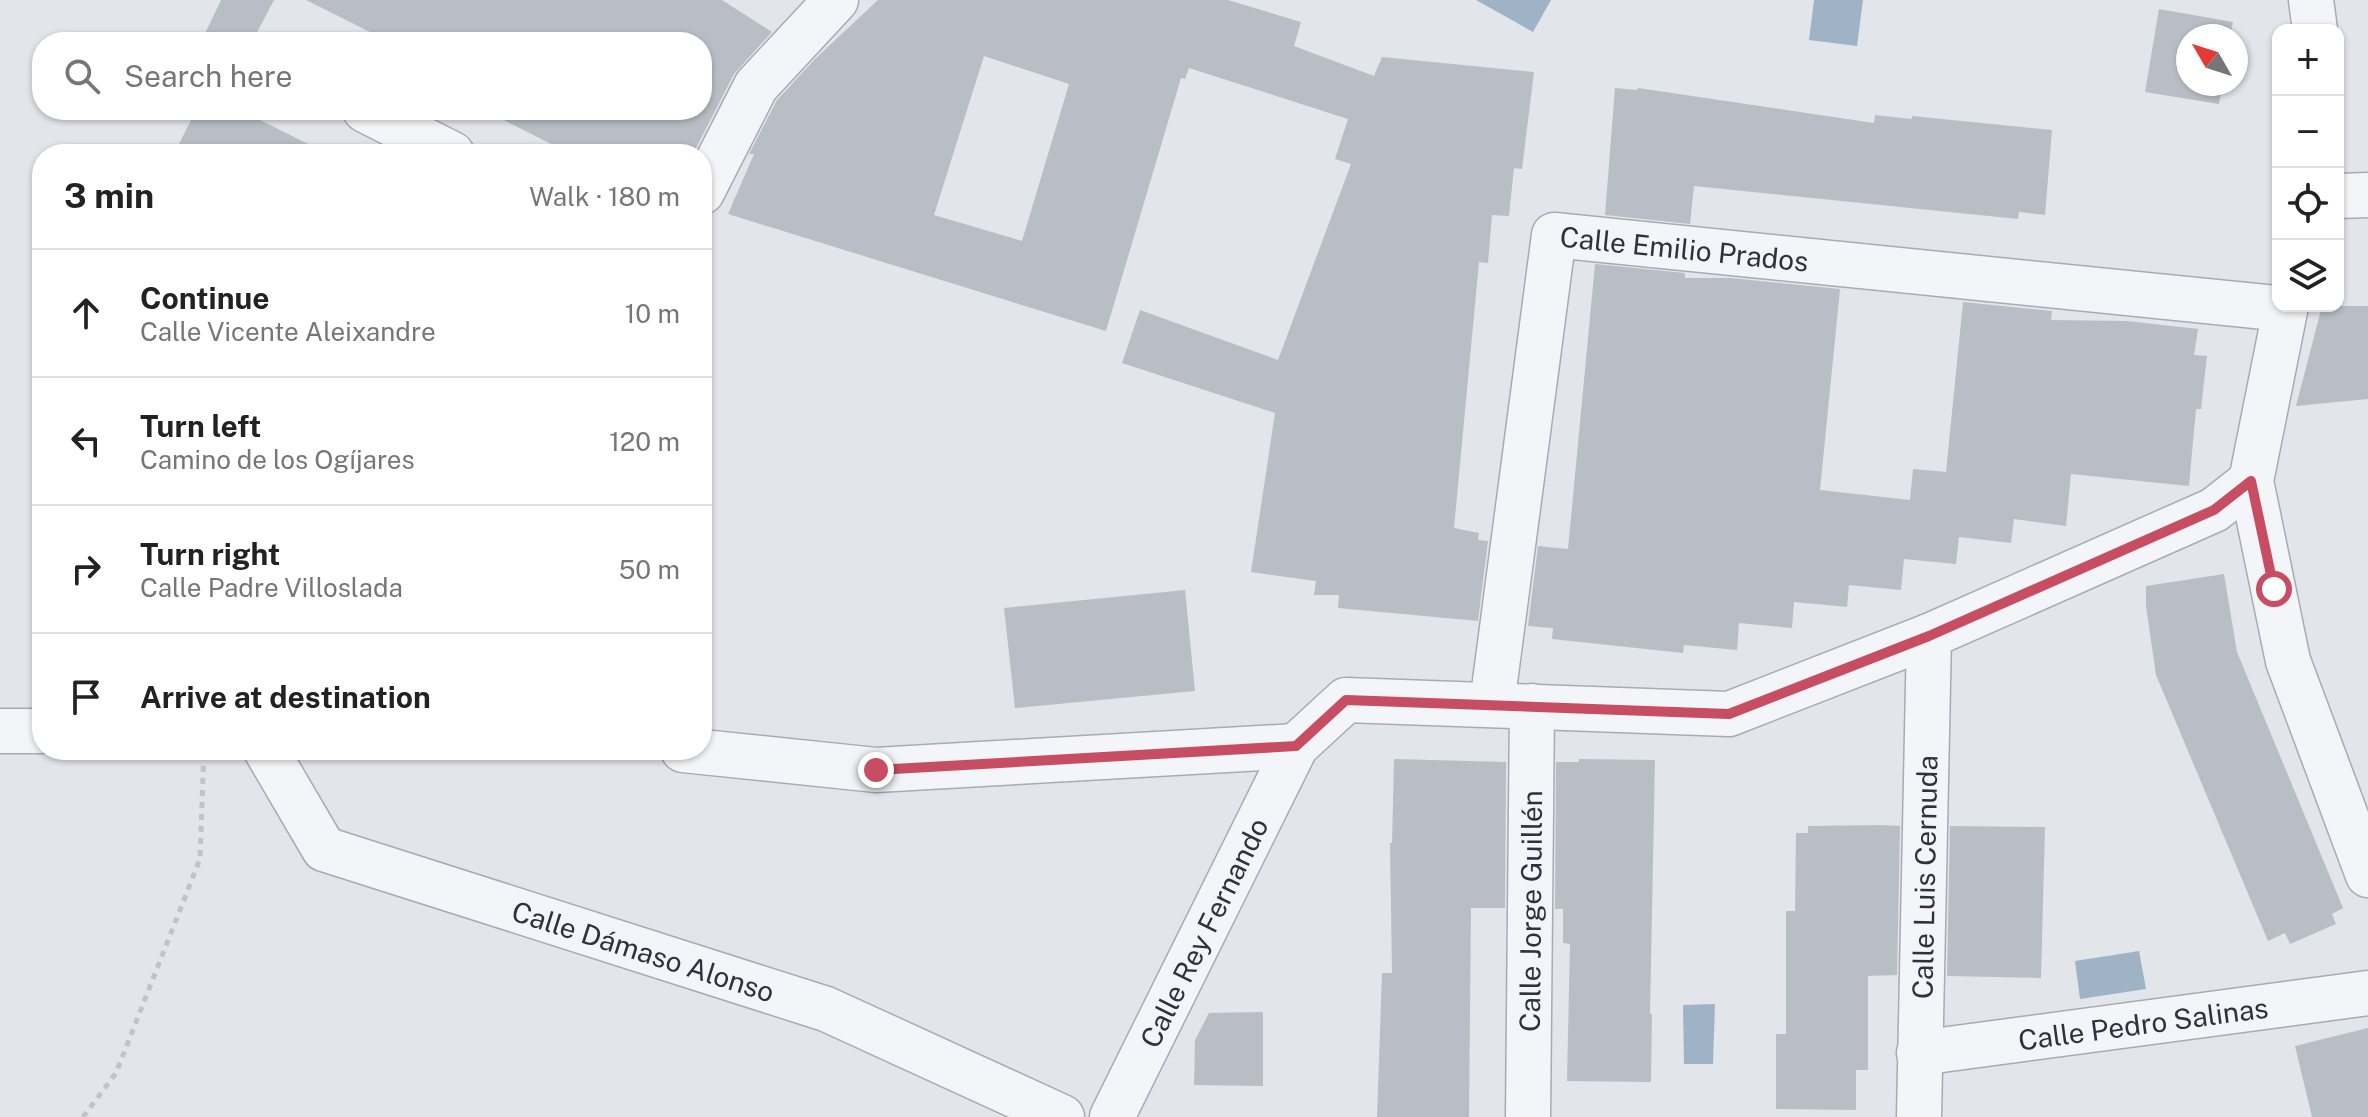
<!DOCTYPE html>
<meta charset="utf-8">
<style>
body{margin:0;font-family:"Public Sans",sans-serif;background:#f2f2f2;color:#222}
.controls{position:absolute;right:24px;top:24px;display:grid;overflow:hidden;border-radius:16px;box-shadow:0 2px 6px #0004}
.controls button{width:72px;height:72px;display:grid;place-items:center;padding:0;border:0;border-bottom:2px solid #e0e0e0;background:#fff;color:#222;font:40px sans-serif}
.compass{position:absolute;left:2176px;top:24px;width:72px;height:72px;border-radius:50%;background:#fff;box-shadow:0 2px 6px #0004;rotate:309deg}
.stop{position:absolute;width:24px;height:24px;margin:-18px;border:6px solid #c74e62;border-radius:50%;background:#fff}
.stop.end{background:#c74e62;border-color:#fff;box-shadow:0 2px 8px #0008}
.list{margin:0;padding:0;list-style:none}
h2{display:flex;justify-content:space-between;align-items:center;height:104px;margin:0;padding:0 32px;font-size:34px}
h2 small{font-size:26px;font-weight:400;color:#767676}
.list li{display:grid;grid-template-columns:52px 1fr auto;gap:24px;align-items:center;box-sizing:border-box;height:128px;padding:0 32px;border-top:2px solid #e0e0e0}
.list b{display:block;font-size:30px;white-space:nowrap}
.list p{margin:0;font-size:26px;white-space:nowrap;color:#767676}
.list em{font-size:26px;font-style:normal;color:#767676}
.icon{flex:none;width:44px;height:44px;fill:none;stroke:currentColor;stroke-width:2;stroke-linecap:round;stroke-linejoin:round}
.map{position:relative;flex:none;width:2368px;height:1117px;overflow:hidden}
.search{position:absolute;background:#fff;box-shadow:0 2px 6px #0004;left:32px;top:32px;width:680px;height:88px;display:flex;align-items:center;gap:20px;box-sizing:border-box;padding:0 28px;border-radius:32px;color:#767676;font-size:30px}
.panel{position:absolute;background:#fff;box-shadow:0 2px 6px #0004;left:32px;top:144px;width:680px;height:616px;border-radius:32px}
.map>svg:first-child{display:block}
.water{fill:#9fb3c7}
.building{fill:#b9bec6;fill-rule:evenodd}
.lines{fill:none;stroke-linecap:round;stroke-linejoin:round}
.minor-casing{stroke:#a7acb3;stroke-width:47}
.tertiary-casing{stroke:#a7acb3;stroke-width:47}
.path{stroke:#c0c3c8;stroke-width:5;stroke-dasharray:6 6;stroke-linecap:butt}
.minor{stroke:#f4f5f8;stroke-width:44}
.tertiary{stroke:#f4f5f8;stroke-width:44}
.route{stroke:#c74e62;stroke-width:10}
.labels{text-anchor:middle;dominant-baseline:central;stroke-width:6;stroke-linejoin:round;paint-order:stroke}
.street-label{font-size:28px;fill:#2b3340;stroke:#f1f4f7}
</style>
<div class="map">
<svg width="2368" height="1117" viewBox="0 0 2368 1117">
<rect width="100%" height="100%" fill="#e2e5e9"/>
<!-- water -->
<g class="water">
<polygon points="1476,0 1551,0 1533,32"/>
<polygon points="1814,0 1863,0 1857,46 1809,40"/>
<polygon points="2139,951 2146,989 2080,999 2075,961"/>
<polygon points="1715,1004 1713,1064 1684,1064 1683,1005"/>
</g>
<!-- building -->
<g class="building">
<polygon points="221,0 274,0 252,42 201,42"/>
<polygon points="306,0 722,0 772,32 734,74 693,154 571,154 484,110 702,110 702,42 390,42"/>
<path d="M 878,0 L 1228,0 L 1301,22 L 1294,46 L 1374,76 L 1382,57 L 1534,72 L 1522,169 L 1514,168 L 1509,216 L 1492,215 L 1488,263 L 1479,262 L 1454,528 L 1479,533 L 1478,540 L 1488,541 L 1478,621 L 1338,608 L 1339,595 L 1314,595 L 1316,581 L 1251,572 L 1275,413 L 1122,363 L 1140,310 L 1278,360 L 1351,164 L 1335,159 L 1348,119 L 1189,68 L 1185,79 L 1181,78 L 1106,331 L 728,214 L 754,154 L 749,154 L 777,100 L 815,59 ZM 984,56 L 1069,84 L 1022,241 L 934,215 Z"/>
<polygon points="2159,9 2233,22 2230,36 2188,36 2188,84 2222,84 2219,104 2145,92"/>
<polygon points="1615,88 1637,90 1638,88 1874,123 1875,115 1912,119 1912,116 2052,130 2045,215 2019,212 2018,219 1694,186 1690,224 1605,215"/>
<polygon points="182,110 240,110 328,154 174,154 193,116"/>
<polygon points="1595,264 1685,273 1685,278 1731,278 1840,289 1820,490 1910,500 1913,469 1946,472 1963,302 2052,311 2051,320 2127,321 2198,329 2194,355 2207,356 2201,409 2196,409 2189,486 2071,474 2066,526 2014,519 2011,543 1959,537 1956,564 1904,559 1901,590 1849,585 1847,607 1794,602 1792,628 1739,623 1737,650 1684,645 1683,653 1552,639 1553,628 1528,626 1538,546 1568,549"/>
<polygon points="2322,306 2368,306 2368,399 2296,406"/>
<polygon points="2224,574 2237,652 2343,908 2332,914 2336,924 2290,944 2285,933 2268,941 2156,675 2146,606 2146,586"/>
<polygon points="1185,590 1195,691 1015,708 1004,608"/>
<polygon points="1394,759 1506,762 1505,908 1471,908 1469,1117 1377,1117 1382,973 1392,973 1390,843 1392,843"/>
<polygon points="1579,759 1655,760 1650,1014 1652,1014 1651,1082 1567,1081 1570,944 1563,943 1563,909 1555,909 1556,762 1579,762"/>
<polygon points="1881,825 1900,826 1897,975 1868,976 1868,1070 1856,1070 1856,1110 1776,1109 1776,1034 1786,1034 1786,911 1795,911 1796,833 1808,833 1808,826"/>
<polygon points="1950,826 2045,827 2041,978 1947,976"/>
<polygon points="1263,1012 1263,1086 1194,1085 1195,1040 1209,1013"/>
<polygon points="2368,1028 2368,1117 2312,1117 2295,1046"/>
</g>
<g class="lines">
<!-- minor casing -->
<g class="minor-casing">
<g id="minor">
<polyline points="365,110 452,154"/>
<path id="s1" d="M 1492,704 L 1554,235 L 2285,309"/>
<polyline points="0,731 42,731"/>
<path id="s2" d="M 266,750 L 324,849 L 826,1009 L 1062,1117"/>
<path id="s3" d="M 1919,1053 L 2368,993"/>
<path id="s4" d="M 1528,1117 L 1532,706"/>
<path id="s5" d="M 1919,1117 L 1929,636"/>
</g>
</g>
<!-- tertiary casing -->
<g class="tertiary-casing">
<g id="tertiary">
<polyline points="2311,0 2315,30"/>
<polyline points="702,192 756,86 836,0"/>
<polyline points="2338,196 2368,195"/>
<polyline points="2286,306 2251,481 2288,661 2368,875"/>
<polyline points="683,750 876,770 1296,746"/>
<path id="s6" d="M 1112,1117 L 1296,746 L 1346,700 L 1729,714 L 1929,636 L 2214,510 L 2251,481"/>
</g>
</g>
<!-- path -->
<polyline class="path" points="83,1117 116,1073 200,859 204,750"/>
<!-- minor -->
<use href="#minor" class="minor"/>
<!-- tertiary -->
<use href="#tertiary" class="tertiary"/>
</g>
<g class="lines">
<!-- route -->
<polyline class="route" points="876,770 1296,746 1346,700 1729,714 1929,636 2214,510 2251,481 2274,589"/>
</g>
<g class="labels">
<!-- street labels -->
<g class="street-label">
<text stroke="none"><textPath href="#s1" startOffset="604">Calle Emilio Prados</textPath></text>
<text stroke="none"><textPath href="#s5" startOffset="240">Calle Luis Cernuda</textPath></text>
<text stroke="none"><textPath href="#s4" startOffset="206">Calle Jorge Guillén</textPath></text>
<text stroke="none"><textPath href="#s6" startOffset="206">Calle Rey Fernando</textPath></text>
<text stroke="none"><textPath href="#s2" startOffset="450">Calle Dámaso Alonso</textPath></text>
<text stroke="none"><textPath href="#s3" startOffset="226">Calle Pedro Salinas</textPath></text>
</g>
</g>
</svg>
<div class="controls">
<button>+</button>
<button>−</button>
<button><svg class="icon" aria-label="locate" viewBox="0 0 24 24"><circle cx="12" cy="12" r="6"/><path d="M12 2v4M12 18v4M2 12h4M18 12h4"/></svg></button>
<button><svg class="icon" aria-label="layers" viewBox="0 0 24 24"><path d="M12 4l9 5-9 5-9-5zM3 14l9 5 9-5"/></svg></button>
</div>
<svg class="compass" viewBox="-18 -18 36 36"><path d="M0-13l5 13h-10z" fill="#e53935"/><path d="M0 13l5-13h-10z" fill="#767676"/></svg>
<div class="stop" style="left:2274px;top:589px"></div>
<div class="stop end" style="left:876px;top:770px"></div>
<div class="search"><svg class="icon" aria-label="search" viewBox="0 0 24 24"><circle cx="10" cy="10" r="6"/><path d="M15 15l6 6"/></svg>Search here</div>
<section class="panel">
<h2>3 min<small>Walk · 180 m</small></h2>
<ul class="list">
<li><svg class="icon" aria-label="ahead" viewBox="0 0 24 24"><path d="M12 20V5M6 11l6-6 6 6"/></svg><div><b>Continue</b><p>Calle Vicente Aleixandre</p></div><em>10 m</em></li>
<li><svg class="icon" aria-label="left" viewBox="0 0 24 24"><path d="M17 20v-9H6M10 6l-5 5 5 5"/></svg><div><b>Turn left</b><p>Camino de los Ogíjares</p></div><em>120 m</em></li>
<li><svg class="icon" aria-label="right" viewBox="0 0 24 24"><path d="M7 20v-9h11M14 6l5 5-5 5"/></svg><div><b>Turn right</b><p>Calle Padre Villoslada</p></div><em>50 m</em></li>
<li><svg class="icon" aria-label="arrive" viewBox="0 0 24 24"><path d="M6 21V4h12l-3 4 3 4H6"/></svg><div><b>Arrive at destination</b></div></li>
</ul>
</section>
</div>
